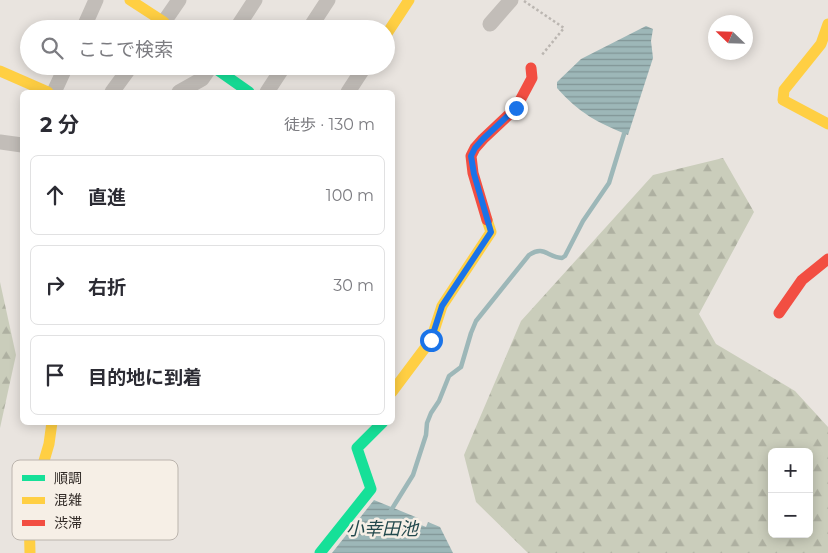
<!DOCTYPE html>
<html lang="ja">
<meta charset="utf-8">
<style>
body{margin:0;font-family:Montserrat,"Noto Sans JP",sans-serif;background:#f2f2f3;color:#2b2b33}
.controls{position:absolute;right:15px;bottom:15px;display:grid;overflow:hidden;border-radius:8px;box-shadow:0 2px 12px #0003}
.controls button{width:45px;height:45px;display:grid;place-items:center;padding:0;border:0;border-bottom:1px solid #e1e1e2;background:#fff;color:#2b2b33;font:25px sans-serif}
.compass{position:absolute;left:708px;top:15px;width:45px;height:45px;border-radius:50%;background:#fff;box-shadow:0 2px 12px #0003;rotate:293deg}
.stop{position:absolute;width:15px;height:15px;margin:-11px;border:4px solid #1a73e8;border-radius:50%;background:#fff}
.stop.end{background:#1a73e8;border-color:#fff;box-shadow:0 1px 5px #0008}
.list{margin:0;padding:0;list-style:none}
h2{display:flex;justify-content:space-between;align-items:center;height:65px;margin:0;padding:0 20px;font-size:21px}
h2 small{font-size:16px;font-weight:400;color:#7c7c81}
.list li{display:grid;grid-template-columns:32px 1fr auto;gap:15px;align-items:center;box-sizing:border-box;height:80px;margin:0 10px 10px;padding:0 10px;border:1px solid #e1e1e2;border-radius:8px}
.list b{display:block;font-size:19px;white-space:nowrap}
.list em{font-size:16px;font-style:normal;color:#7c7c81}
.icon{flex:none;width:28px;height:28px;fill:none;stroke:currentColor;stroke-width:2;stroke-linecap:round;stroke-linejoin:round}
.map{position:relative;flex:none;width:828px;height:553px;overflow:hidden}
.search{position:absolute;background:#fff;box-shadow:0 2px 12px #0003;left:20px;top:20px;width:375px;height:55px;display:flex;align-items:center;gap:12px;box-sizing:border-box;padding:0 18px;border-radius:28px;color:#7c7c81;font-size:19px}
.panel{position:absolute;background:#fff;box-shadow:0 2px 12px #0003;left:20px;top:90px;width:375px;height:335px;border-radius:8px}
.map>svg:first-child{display:block}
.forest{fill:url(#forest-firs);fill-rule:evenodd}
.water{fill:url(#water-rules)}
.lines{fill:none;stroke-linecap:round;stroke-linejoin:round}
.stream{stroke:#9db7b8;stroke-width:4.5}
.path{stroke:#bbb6b1;stroke-width:2.5;stroke-dasharray:2.5 2.5;stroke-linecap:butt}
.street{stroke:#c2bdb8;stroke-width:15}
.fast{stroke:#16e098;stroke-width:11}
.slow{stroke:#ffcf43;stroke-width:11}
.jam{stroke:#f24e42;stroke-width:11}
.route{stroke:#1a73e8;stroke-width:6}
.labels{text-anchor:middle;dominant-baseline:central;stroke-width:5;stroke-linejoin:round;paint-order:stroke}
.water-label{font-size:18px;font-style:italic;fill:#23494d;stroke:#f6efe6}
.key{fill:#f6efe6;stroke:#bbb4ad;stroke-width:1}
.key-label{font-size:14px;fill:#322b27}
</style>
<div class="map">
<svg width="828" height="553" viewBox="0 0 828 553">
<defs>
<pattern id="forest-firs" width="22" height="20" patternUnits="userSpaceOnUse" patternTransform="scale(1.25)"><rect width="22" height="20" fill="#cacdbb"/><path d="M5 1l3.5 6h-7zM16 11l3.5 6h-7z" fill="#aeb0a1"/></pattern>
<pattern id="water-rules" width="6" height="5" patternUnits="userSpaceOnUse" patternTransform="scale(1.25)"><rect width="6" height="5" fill="#9db7b8"/><path d="M0 2.5h6" fill="none" stroke="#819596"/></pattern>
</defs>
<rect width="100%" height="100%" fill="#e9e4df"/>
<!-- forest -->
<g class="forest">
<path d="M 723,158 L 754,212 L 699,314 L 716,344 L 795,391 L 828,427 L 828,553 L 528,553 L 476,502 L 464,455 L 521,321 L 653,175 ZM 772,452 L 809,452 L 809,534 L 772,534 Z"/>
<polygon points="0,282 16,355 0,428"/>
</g>
<!-- water -->
<g class="water">
<path d="M 646,26 L 653,29 L 651,41 L 653,58 L 628,135 C 598,123 579,113 557,88 L 557,82 L 581,59 Z"/>
<polygon points="374,500 418,518 416,523 426,527 428,522 440,527 453,553 332,553"/>
</g>
<g class="lines">
<!-- stream -->
<path class="stream" d="M 390,512 L 413,475 L 426,435 L 427,423 L 431,413 L 439,401 L 449,376 L 461,367 L 471,333 L 476,321 L 529,255 C 544,245 547,257 562,258 L 565,256 L 583,221 L 609,183 L 624,134"/>
<!-- path -->
<polyline class="path" points="524,1 564,28 541,56"/>
<!-- street -->
<g class="street">
<polyline points="490,24 511,0"/>
<polyline points="83,29 96,0"/>
<polyline points="159,29 179,0"/>
<polyline points="236,29 255,0"/>
<polyline points="309,29 328,0"/>
<polyline points="54,92 66,66"/>
<polyline points="112,92 131,66"/>
<polyline points="179,92 202,79 211,66"/>
<polyline points="267,92 284,66"/>
<polyline points="348,92 365,66"/>
<polyline points="0,142 22,145"/>
</g>
<!-- fast -->
<g class="fast">
<polyline points="212,66 249,92"/>
<polyline points="320,553 371,489 357,448 383,422"/>
</g>
<!-- slow -->
<g class="slow">
<polyline points="130,0 164,22"/>
<polyline points="828,24 821,44 784,90 783,100 828,124"/>
<polyline points="386,35 409,0"/>
<polyline points="0,71 48,92"/>
<polyline points="392,392 431,340 442,306 491,232 487,220"/>
<polyline points="30,553 29,512 49,444 52,422"/>
</g>
<!-- jam -->
<g class="jam">
<polyline points="487,220 473,173 471,156 475,148 483,139 516,108 532,78 531,68"/>
<polyline points="779,313 802,280 828,259"/>
</g>
</g>
<g class="lines">
<!-- route -->
<polyline class="route" points="431,340 442,306 491,232 474,174 471,156 475,148 483,139 516,108"/>
</g>
<g class="labels">
<!-- water labels -->
<g class="water-label">
<text x="382" y="529">小幸田池</text>
</g>
</g>
<!-- legend -->
<rect x="12" y="460" width="166" height="80" rx="8" class="key"/>
<rect x="22" y="475" width="23" height="6" fill="#16e098"/>
<rect x="22" y="497" width="23" height="7" fill="#ffcf43"/>
<rect x="22" y="520" width="23" height="6" fill="#f24e42"/>
<g class="key-label">
<text x="54" y="483">順調</text>
<text x="54" y="505">混雑</text>
<text x="54" y="528">渋滞</text>
</g>
</svg>
<div class="controls">
<button>+</button>
<button>−</button>
</div>
<svg class="compass" viewBox="-18 -18 36 36"><path d="M0-13l5 13h-10z" fill="#e53935"/><path d="M0 13l5-13h-10z" fill="#7c7c81"/></svg>
<div class="stop" style="left:431px;top:340px"></div>
<div class="stop end" style="left:516px;top:108px"></div>
<div class="search"><svg class="icon" aria-label="search" viewBox="0 0 24 24"><circle cx="10" cy="10" r="6"/><path d="M15 15l6 6"/></svg>ここで検索</div>
<section class="panel">
<h2>2 分<small>徒歩 · 130 m</small></h2>
<ul class="list">
<li><svg class="icon" aria-label="ahead" viewBox="0 0 24 24"><path d="M12 20V5M6 11l6-6 6 6"/></svg><div><b>直進</b></div><em>100 m</em></li>
<li><svg class="icon" aria-label="right" viewBox="0 0 24 24"><path d="M7 20v-9h11M14 6l5 5-5 5"/></svg><div><b>右折</b></div><em>30 m</em></li>
<li><svg class="icon" aria-label="arrive" viewBox="0 0 24 24"><path d="M6 21V4h12l-3 4 3 4H6"/></svg><div><b>目的地に到着</b></div></li>
</ul>
</section>
</div>
